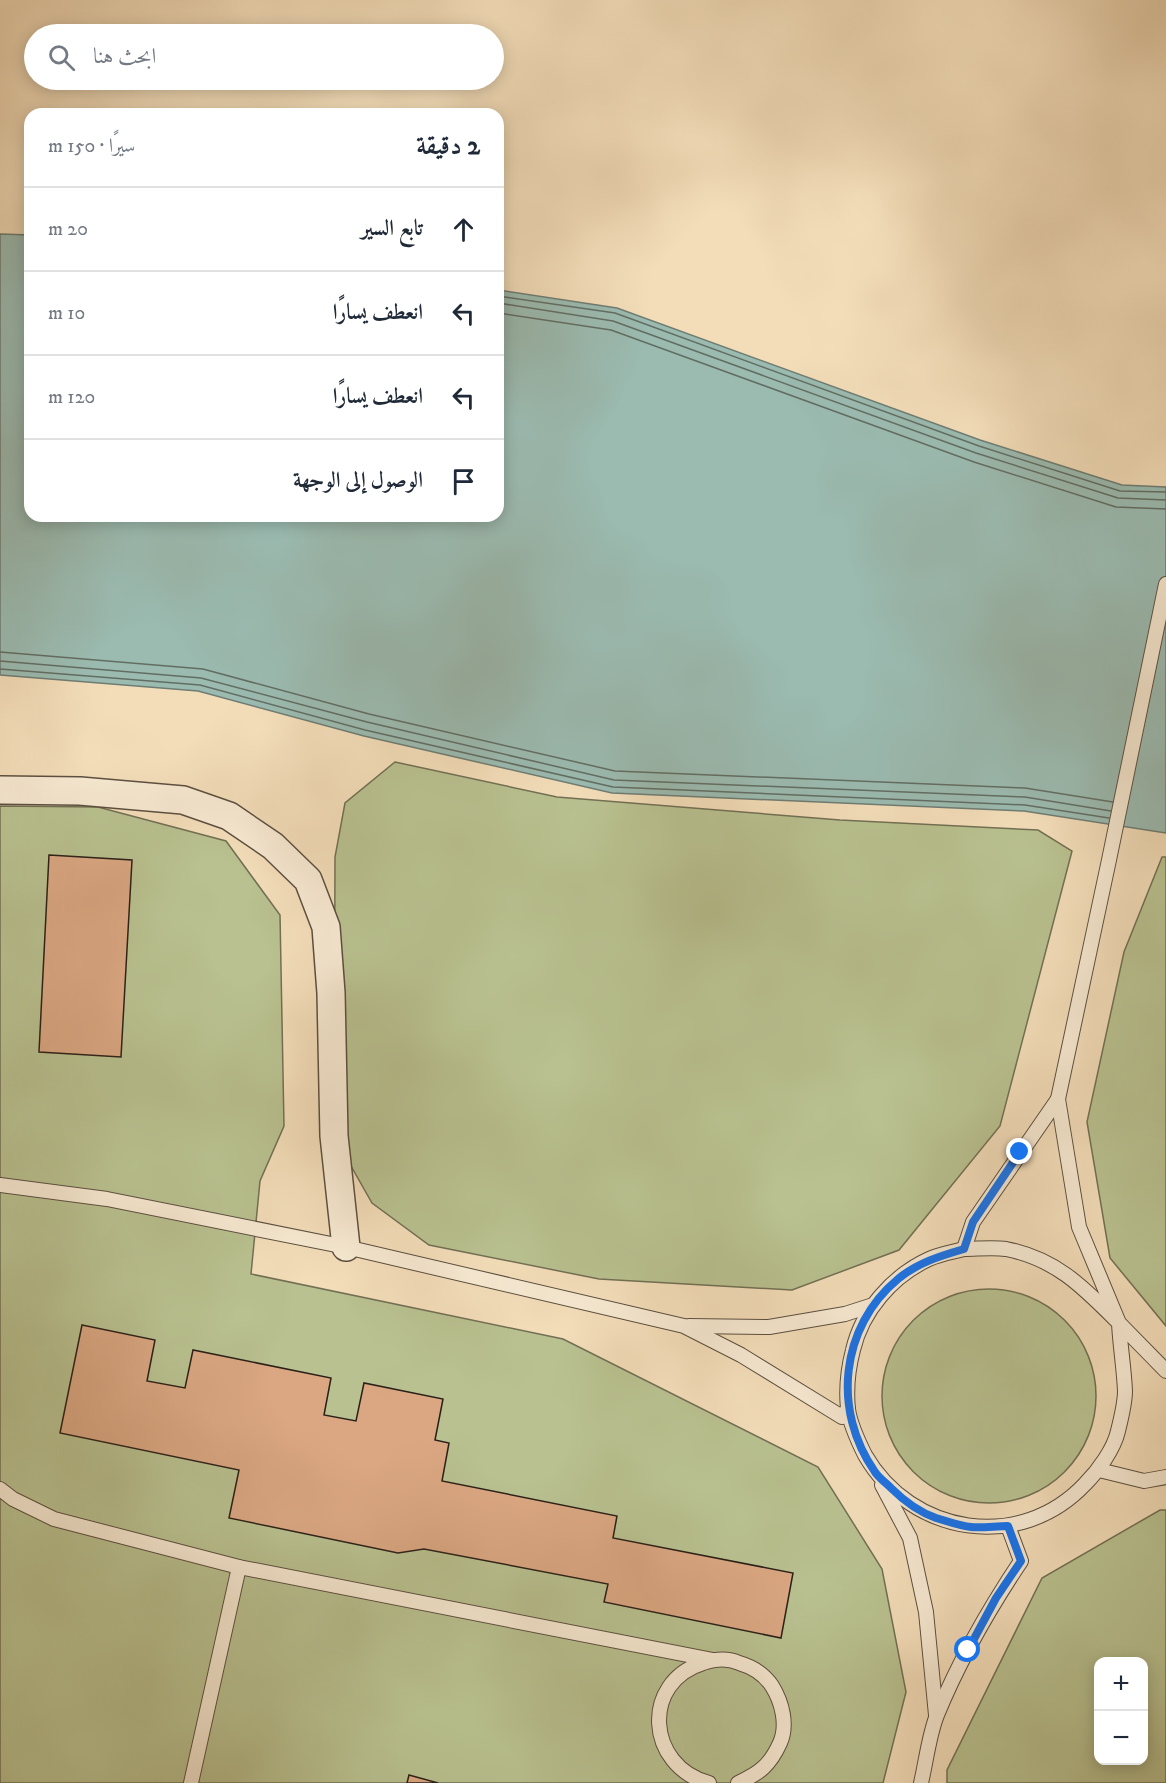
<!DOCTYPE html>
<html lang="ar">
<meta charset="utf-8">
<style>
body{margin:0;font-family:"IM FELL DW Pica",Amiri,serif;background:#f2f2f3;color:#1f2937;direction:rtl}
.controls{position:absolute;right:18px;bottom:18px;display:grid;overflow:hidden;border-radius:12px;box-shadow:0 3px 15px #0003}
.controls button{width:54px;height:54px;display:grid;place-items:center;padding:0;border:0;border-bottom:2px solid #e0e1e3;background:#fff;color:#1f2937;font:30px sans-serif}
.stop{position:absolute;width:18px;height:18px;margin:-14px;border:4px solid #1a73e8;border-radius:50%;background:#fff}
.stop.end{background:#1a73e8;border-color:#fff;box-shadow:0 2px 6px #0008}
.list{margin:0;padding:0;list-style:none}
h2{display:flex;justify-content:space-between;align-items:center;height:78px;margin:0;padding:0 24px;font-size:26px}
h2 small{font-size:20px;font-weight:400;color:#747a83}
.list li{display:grid;grid-template-columns:39px 1fr auto;gap:18px;align-items:center;box-sizing:border-box;height:84px;padding:0 24px;border-top:2px solid #e0e1e3}
.list b{display:block;font-size:22px;white-space:nowrap}
.list em{font-size:20px;font-style:normal;color:#747a83}
.icon{flex:none;width:33px;height:33px;fill:none;stroke:currentColor;stroke-width:2;stroke-linecap:round;stroke-linejoin:round}
.map{position:relative;flex:none;width:1166px;height:1783px;overflow:hidden;direction:ltr}
.search{position:absolute;background:#fff;box-shadow:0 3px 15px #0003;left:24px;top:24px;width:480px;height:66px;display:flex;align-items:center;gap:15px;box-sizing:border-box;padding:0 21px;border-radius:33px;color:#747a83;font-size:22px}
.panel{position:absolute;background:#fff;box-shadow:0 3px 15px #0003;left:24px;top:108px;width:480px;height:414px;border-radius:18px;direction:rtl}
.map>svg:first-child{display:block}
.green{fill:#b9c190;stroke:#727054;stroke-width:1.5;fill-rule:evenodd}
.water{fill:#9bbbb1;stroke:#6e7d74;stroke-width:1.5}
.lines{fill:none;stroke-linecap:round;stroke-linejoin:round}
.shore{stroke:#626e64;stroke-width:1.5}
.building{fill:#daa782;stroke:#2a2018;stroke-width:1.5}
.service-casing{stroke:#5c4f40;stroke-width:16}
.minor-casing{stroke:#5c4f40;stroke-width:30}
.service{stroke:#f7e9d2;stroke-width:14}
.minor{stroke:#f7e9d2;stroke-width:27}
.route{stroke:#1a73e8;stroke-width:8}
</style>
<div class="map">
<svg width="1166" height="1783" viewBox="0 0 1166 1783">
<rect width="100%" height="100%" fill="#f3ddb9"/>
<filter id="stains"><feTurbulence type="fractalNoise" baseFrequency=".00333" numOctaves="4"/><feColorMatrix values="0 0 0 0 .2 0 0 0 0 .09 0 0 0 0 .02 0 0 0 .5 -.17"/></filter>
<radialGradient id="worn" r=".72"><stop offset=".6" stop-color="#630" stop-opacity="0"/><stop offset="1" stop-color="#630" stop-opacity=".3"/></radialGradient>
<!-- green -->
<g class="green">
<polygon points="395,762 557,797 840,820 1038,830 1072,851 1000,1126 899,1250 792,1290 599,1279 429,1245 372,1203 334,1136 335,857 345,803"/>
<polygon points="0,806 98,807 226,841 280,915 284,1126 260,1181 251,1274 563,1339 818,1467 882,1569 906,1692 883,1783 0,1783"/>
<polygon points="1162,857 1166,857 1166,1326 1110,1258 1087,1122 1124,952"/>
<circle cx="989" cy="1396" r="107"/>
<path d="M 1160,1510 L 1166,1510 L 1166,1783 L 947,1783 L 947,1770 L 1042,1578 ZM 1098,1662 L 1144,1662 L 1144,1760 L 1098,1760 Z"/>
</g>
<!-- water -->
<polygon class="water" points="0,234 30,235 30,516 498,516 498,290 617,308 980,440 1122,485 1166,487 1166,833 1024,811 612,793 364,736 198,691 0,675"/>
<g class="lines">
<!-- shore -->
<g class="shore">
<polyline points="498,296 615,313 979,446 1120,491 1166,492"/>
<polyline points="498,303 613,321 976,453 1118,498 1166,500"/>
<polyline points="498,313 611,330 974,462 1116,507 1166,509"/>
<polyline points="0,652 203,669 369,714 615,771 1025,788 1113,802"/>
<polyline points="0,661 201,678 367,722 614,780 1025,797 1111,811"/>
<polyline points="0,669 200,685 365,730 613,787 1025,805 1109,818"/>
</g>
</g>
<!-- building -->
<g class="building">
<polygon points="49,855 132,860 121,1057 39,1052"/>
<polygon points="82,1325 155,1340 147,1381 185,1388 193,1350 331,1378 324,1415 356,1421 364,1383 443,1399 435,1440 449,1443 442,1481 617,1516 613,1538 793,1573 781,1638 604,1602 608,1584 424,1549 398,1553 229,1518 239,1470 60,1433"/>
<polygon points="409,1775 438,1783 407,1783"/>
</g>
<g class="lines">
<!-- service casing -->
<g class="service-casing">
<g id="service">
<polyline points="1166,584 1109,860 1058,1099 1079,1227 1119,1323 1166,1371"/>
<polyline points="0,1185 107,1199 346,1247 684,1326 741,1355 842,1417 848,1409"/>
<path d="M 964,1249 C 977,1249 993,1247 1006,1249 C 1057,1259 1084,1288 1119,1323 C 1120,1345 1124,1368 1125,1391 C 1125,1403 1121,1419 1118,1431 C 1114,1449 1098,1471 1085,1484 C 1020,1553 911,1535 865,1455 C 858,1441 850,1424 848,1409 C 846,1389 848,1369 853,1350 C 862,1311 892,1276 929,1259 C 940,1254 953,1252 964,1249 Z"/>
<polyline points="964,1249 973,1222 1058,1099"/>
<polyline points="689,1326 769,1327 845,1314 873,1305"/>
<polyline points="1099,1470 1144,1481 1166,1477"/>
<polyline points="882,1485 910,1538 926,1612 936,1715"/>
<polyline points="0,1489 13,1499 54,1519 239,1567 713,1660"/>
<polyline points="191,1783 239,1567"/>
<path d="M 709,1783 C 646,1766 641,1682 703,1663 C 715,1659 728,1658 739,1663 C 753,1667 764,1674 772,1686 C 782,1702 788,1725 780,1743 C 770,1765 760,1773 738,1783"/>
<path d="M 921,1783 C 926,1762 929,1735 937,1715 C 959,1661 989,1609 1021,1561 L 1008,1526"/>
</g>
</g>
<!-- minor casing -->
<g class="minor-casing">
<polyline id="minor" points="0,790 80,791 183,800 229,816 273,846 308,880 326,927 331,993 334,1136 346,1247"/>
</g>
<!-- service -->
<use href="#service" class="service"/>
<!-- minor -->
<use href="#minor" class="minor"/>
</g>
<g class="lines">
<!-- route -->
<path class="route" d="M 968,1650 L 996,1598 L 1021,1561 L 1008,1526 C 996,1526 983,1528 971,1527 C 960,1526 947,1521 936,1518 C 919,1512 903,1500 891,1488 C 886,1483 879,1478 875,1472 C 832,1411 840,1327 898,1279 C 917,1263 940,1256 964,1249 L 973,1222 L 1020,1152"/>
</g>
<rect width="100%" height="100%" filter="url(#stains)"/>
<rect width="100%" height="100%" fill="url(#worn)"/>
</svg>
<div class="controls">
<button>+</button>
<button>−</button>
</div>
<div class="stop" style="left:968px;top:1650px"></div>
<div class="stop end" style="left:1020px;top:1152px"></div>
<div class="search"><svg class="icon" aria-label="search" viewBox="0 0 24 24"><circle cx="10" cy="10" r="6"/><path d="M15 15l6 6"/></svg>ابحث هنا</div>
<section class="panel">
<h2>2 دقيقة<small>سيرًا · 150 m</small></h2>
<ul class="list">
<li><svg class="icon" aria-label="ahead" viewBox="0 0 24 24"><path d="M12 20V5M6 11l6-6 6 6"/></svg><div><b>تابع السير</b></div><em>20 m</em></li>
<li><svg class="icon" aria-label="left" viewBox="0 0 24 24"><path d="M17 20v-9H6M10 6l-5 5 5 5"/></svg><div><b>انعطف يسارًا</b></div><em>10 m</em></li>
<li><svg class="icon" aria-label="left" viewBox="0 0 24 24"><path d="M17 20v-9H6M10 6l-5 5 5 5"/></svg><div><b>انعطف يسارًا</b></div><em>120 m</em></li>
<li><svg class="icon" aria-label="arrive" viewBox="0 0 24 24"><path d="M6 21V4h12l-3 4 3 4H6"/></svg><div><b>الوصول إلى الوجهة</b></div></li>
</ul>
</section>
</div>
